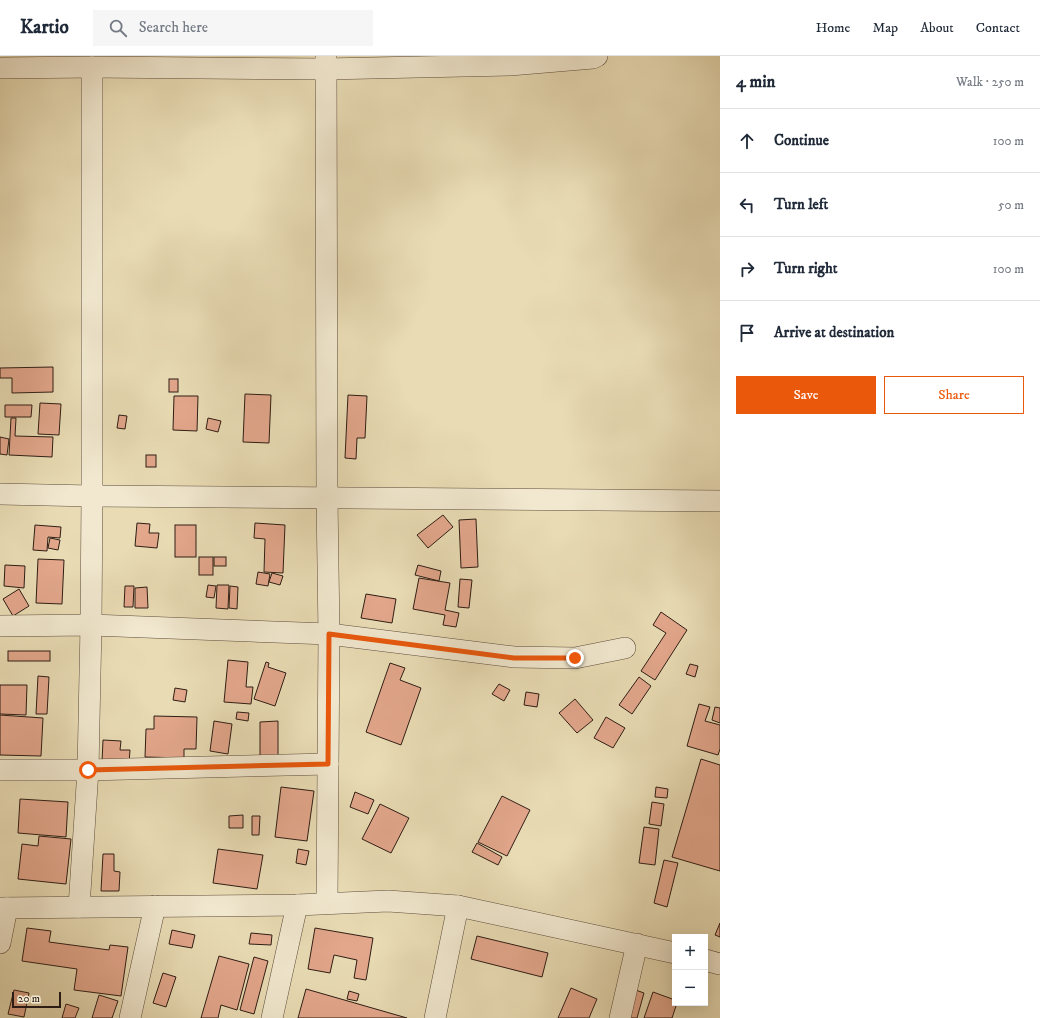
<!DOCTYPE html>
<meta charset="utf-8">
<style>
body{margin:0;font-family:"IM FELL DW Pica",serif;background:#f6f6f7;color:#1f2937}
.controls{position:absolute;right:12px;bottom:12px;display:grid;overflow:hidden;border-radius:0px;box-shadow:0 4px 16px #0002}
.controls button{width:36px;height:36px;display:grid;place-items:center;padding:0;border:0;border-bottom:1px solid #e0e1e3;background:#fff;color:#1f2937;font:20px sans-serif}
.scale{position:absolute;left:12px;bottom:10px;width:49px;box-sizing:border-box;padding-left:4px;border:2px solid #2e1d14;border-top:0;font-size:11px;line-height:14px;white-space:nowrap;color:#2e1d14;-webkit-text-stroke:3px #f1e8cf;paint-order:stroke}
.stop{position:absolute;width:12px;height:12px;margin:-9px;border:3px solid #ea580c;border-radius:50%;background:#fff}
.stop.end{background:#ea580c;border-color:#fff;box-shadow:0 1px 4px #0008}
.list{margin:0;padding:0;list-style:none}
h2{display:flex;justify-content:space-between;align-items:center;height:52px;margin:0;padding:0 16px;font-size:17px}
h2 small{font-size:13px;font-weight:400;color:#747a83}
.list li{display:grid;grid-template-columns:26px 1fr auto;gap:12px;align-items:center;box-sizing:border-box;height:64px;padding:0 16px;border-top:1px solid #e0e1e3}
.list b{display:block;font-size:15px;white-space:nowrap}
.list em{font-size:13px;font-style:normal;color:#747a83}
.actions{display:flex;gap:8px;padding:12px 16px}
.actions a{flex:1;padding:9px 0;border:1px solid #ea580c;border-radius:0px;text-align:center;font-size:14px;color:#ea580c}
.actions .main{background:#ea580c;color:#fff}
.icon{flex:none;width:22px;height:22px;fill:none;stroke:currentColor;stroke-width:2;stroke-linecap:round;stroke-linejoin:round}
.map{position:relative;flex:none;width:720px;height:962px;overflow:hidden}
header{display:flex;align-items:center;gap:24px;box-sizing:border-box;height:56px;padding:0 20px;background:#fff;border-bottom:1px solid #e0e1e3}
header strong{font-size:19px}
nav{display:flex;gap:22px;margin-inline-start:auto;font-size:14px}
.search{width:280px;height:36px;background:#f6f6f7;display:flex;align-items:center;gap:10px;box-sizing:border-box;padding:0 14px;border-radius:0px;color:#747a83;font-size:15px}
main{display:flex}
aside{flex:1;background:#fff}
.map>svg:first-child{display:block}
.building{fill:#e3a78c;stroke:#2e1d14}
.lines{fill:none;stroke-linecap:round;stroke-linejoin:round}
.minor-casing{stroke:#5d4d3c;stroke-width:22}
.minor{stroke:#f1e8cf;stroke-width:21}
.route{stroke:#ea580c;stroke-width:5}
</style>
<header>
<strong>Kartio</strong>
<div class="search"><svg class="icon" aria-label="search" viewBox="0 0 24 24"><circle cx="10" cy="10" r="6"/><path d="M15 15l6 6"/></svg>Search here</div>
<nav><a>Home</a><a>Map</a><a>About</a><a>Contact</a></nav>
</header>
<main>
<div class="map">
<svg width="720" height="962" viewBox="0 0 720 962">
<rect width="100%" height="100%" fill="#e9dcb5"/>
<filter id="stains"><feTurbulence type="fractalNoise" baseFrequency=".005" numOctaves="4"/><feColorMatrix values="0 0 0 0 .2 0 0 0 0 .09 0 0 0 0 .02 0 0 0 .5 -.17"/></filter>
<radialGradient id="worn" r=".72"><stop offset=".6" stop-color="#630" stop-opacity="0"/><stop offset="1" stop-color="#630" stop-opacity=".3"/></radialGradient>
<!-- building -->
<g class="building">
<polygon points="53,311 53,336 12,337 12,322 0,322 0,312"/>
<rect x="169" y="323" width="9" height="13"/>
<polygon points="245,338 271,339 269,387 243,386"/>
<polygon points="348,339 367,340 365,382 357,382 356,403 345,402"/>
<polygon points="174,340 198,340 197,375 173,374"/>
<polygon points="40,347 61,348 59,379 38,378"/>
<polygon points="5,349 32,349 31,361 5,361"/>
<polygon points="119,359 127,360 125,373 117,372"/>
<polygon points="11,362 16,362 15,380 53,381 52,401 9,399"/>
<polygon points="208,362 221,365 218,376 206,373"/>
<polygon points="0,381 9,383 7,399 0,398"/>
<rect x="146" y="399" width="10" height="12"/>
<polygon points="443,459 453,471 428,492 417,479"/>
<polygon points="476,463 478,511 461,512 459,464"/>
<polygon points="137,467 150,468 149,477 159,477 157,492 135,490"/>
<polygon points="255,467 285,469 283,517 264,516 265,483 254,482"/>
<polygon points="35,469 61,471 60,482 48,481 47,495 33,494"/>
<rect x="175" y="469" width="21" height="32"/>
<polygon points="50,482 60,484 58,494 48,492"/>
<rect x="199" y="501" width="14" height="18"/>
<rect x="214" y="501" width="12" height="9"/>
<polygon points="38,503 64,504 62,548 36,547"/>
<polygon points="5,509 25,510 24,532 4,530"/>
<polygon points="418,509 441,515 439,525 415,519"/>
<polygon points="258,516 270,518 268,530 256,528"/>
<polygon points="272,517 283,520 280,529 269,526"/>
<polygon points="419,522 450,527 445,554 459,557 456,571 443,569 445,559 413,553"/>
<polygon points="460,523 472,524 469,552 458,551"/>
<polygon points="208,529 216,530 214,542 206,541"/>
<polygon points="217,529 229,529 228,553 216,552"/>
<polygon points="125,530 134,530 133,551 124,551"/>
<polygon points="230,530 238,531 237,553 229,552"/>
<polygon points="147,531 148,552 135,552 135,532"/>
<polygon points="19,533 29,550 13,560 3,543"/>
<polygon points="366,538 396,543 392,567 361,562"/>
<polygon points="661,556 687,574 655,624 641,615 666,577 653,569"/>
<rect x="8" y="595" width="42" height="10"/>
<polygon points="228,604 248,606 246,631 253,631 251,648 224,646"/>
<polygon points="266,606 269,607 268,611 286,617 275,650 254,643"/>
<polygon points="390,607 405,612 400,624 421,632 401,689 366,676"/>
<polygon points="690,608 698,610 695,621 686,618"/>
<polygon points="38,620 49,621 47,658 36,658"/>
<polygon points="639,621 651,630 632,658 619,649"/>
<polygon points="499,628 510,634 504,645 492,638"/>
<polygon points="0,629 27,629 26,659 0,658"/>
<polygon points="175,632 187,634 185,646 173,644"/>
<polygon points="526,636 539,638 537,651 524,649"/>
<polygon points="575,643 593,664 577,677 559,657"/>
<polygon points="699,648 710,651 705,665 720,669 720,693 718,699 687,690"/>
<polygon points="715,651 720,652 720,667 712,664"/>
<polygon points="237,656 249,657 248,665 236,663"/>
<polygon points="0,659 43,662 41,700 0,699"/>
<polygon points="154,660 197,661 196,693 184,693 184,702 145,701 146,673 154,673"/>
<polygon points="606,661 625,672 613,692 594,682"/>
<polygon points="214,665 232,668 228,698 210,695"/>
<polygon points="278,665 278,706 260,706 260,666"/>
<polygon points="103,684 121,685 120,694 130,694 129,707 102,706"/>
<polygon points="701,703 720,709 720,815 672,801"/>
<polygon points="281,731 314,735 307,785 275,781"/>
<polygon points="656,731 668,733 667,742 655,741"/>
<polygon points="355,736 374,744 368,758 350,751"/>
<polygon points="502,740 530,754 507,800 478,786"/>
<polygon points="20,743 68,746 66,781 18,777"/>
<polygon points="652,746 664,748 661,770 649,768"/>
<polygon points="380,748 409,762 391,797 362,783"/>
<polygon points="243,759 243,772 229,772 229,760"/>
<polygon points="252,760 260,760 259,779 252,779"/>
<polygon points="644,771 659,773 655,809 639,807"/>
<polygon points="39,780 71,783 66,828 18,823 22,788 38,790"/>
<polygon points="477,787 502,801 498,809 472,796"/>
<polygon points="218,793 263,799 257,833 213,827"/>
<polygon points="298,793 309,795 306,809 296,807"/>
<polygon points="103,798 114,798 114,815 120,816 119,835 101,835"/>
<polygon points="664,804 678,807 667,851 654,847"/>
<polygon points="720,867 720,881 715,879"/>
<polygon points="27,872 51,875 49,886 109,894 110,889 128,891 121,940 74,934 77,913 22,905"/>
<polygon points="315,872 373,882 366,924 354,922 357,904 334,899 330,917 308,913"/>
<polygon points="172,874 195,879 192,892 169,888"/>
<polygon points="251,877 272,879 271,889 249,888"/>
<polygon points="477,880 548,897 542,921 471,903"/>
<polygon points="219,900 249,908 237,954 221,949 218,962 201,962"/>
<polygon points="254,901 268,905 254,958 240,954"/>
<polygon points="163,917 176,921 166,951 153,947"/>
<polygon points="571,932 597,943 589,962 558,962"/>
<polygon points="630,932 644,937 637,962 621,962"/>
<polygon points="306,933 407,962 298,962"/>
<polygon points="14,934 29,937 24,961 8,958"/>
<polygon points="349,935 359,938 357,945 347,943"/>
<polygon points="653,936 675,944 675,947 677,947 672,962 644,962"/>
<polygon points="99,939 118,945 112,962 92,962"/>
<polygon points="66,948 79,952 75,962 62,962"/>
</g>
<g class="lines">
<!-- minor casing -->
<g class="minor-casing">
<g id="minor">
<polyline points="326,0 327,442 329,578 327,847"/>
<polyline points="0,12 92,11 326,13 510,9 593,2 597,0"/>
<polyline points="0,438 92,440 720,445"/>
<polyline points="0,570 91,569 329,578 514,601 575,602 625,592"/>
<polyline points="0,714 88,714 328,708"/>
<polyline points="79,851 88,714 91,569 92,440 92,11"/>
<polyline points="0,852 297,849 388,845 458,850 675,897"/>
<polyline points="0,887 7,852"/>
<polyline points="705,904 720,908"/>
<polyline points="130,962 155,850"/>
<polyline points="272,962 297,849"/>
<polyline points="435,962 458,850"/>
<polyline points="620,962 637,888"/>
</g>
</g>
<!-- minor -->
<use href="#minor" class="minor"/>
</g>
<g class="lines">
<!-- route -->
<polyline class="route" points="88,714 328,708 329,578 514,602 575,602"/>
</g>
<rect width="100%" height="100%" filter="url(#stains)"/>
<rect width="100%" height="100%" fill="url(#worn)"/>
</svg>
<div class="controls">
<button>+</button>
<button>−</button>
</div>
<div class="scale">20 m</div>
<div class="stop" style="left:88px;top:714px"></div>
<div class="stop end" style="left:575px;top:602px"></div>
</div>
<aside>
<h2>4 min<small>Walk · 250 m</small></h2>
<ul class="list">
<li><svg class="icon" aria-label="ahead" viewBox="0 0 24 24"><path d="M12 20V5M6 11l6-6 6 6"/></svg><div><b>Continue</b></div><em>100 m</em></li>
<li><svg class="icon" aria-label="left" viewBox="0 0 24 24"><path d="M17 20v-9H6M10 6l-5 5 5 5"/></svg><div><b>Turn left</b></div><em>50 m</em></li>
<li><svg class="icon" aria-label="right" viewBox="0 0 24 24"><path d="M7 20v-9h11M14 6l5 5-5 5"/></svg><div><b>Turn right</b></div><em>100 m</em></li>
<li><svg class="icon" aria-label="arrive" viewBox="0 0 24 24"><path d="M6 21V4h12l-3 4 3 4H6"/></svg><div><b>Arrive at destination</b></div></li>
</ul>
<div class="actions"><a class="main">Save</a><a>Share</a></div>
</aside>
</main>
